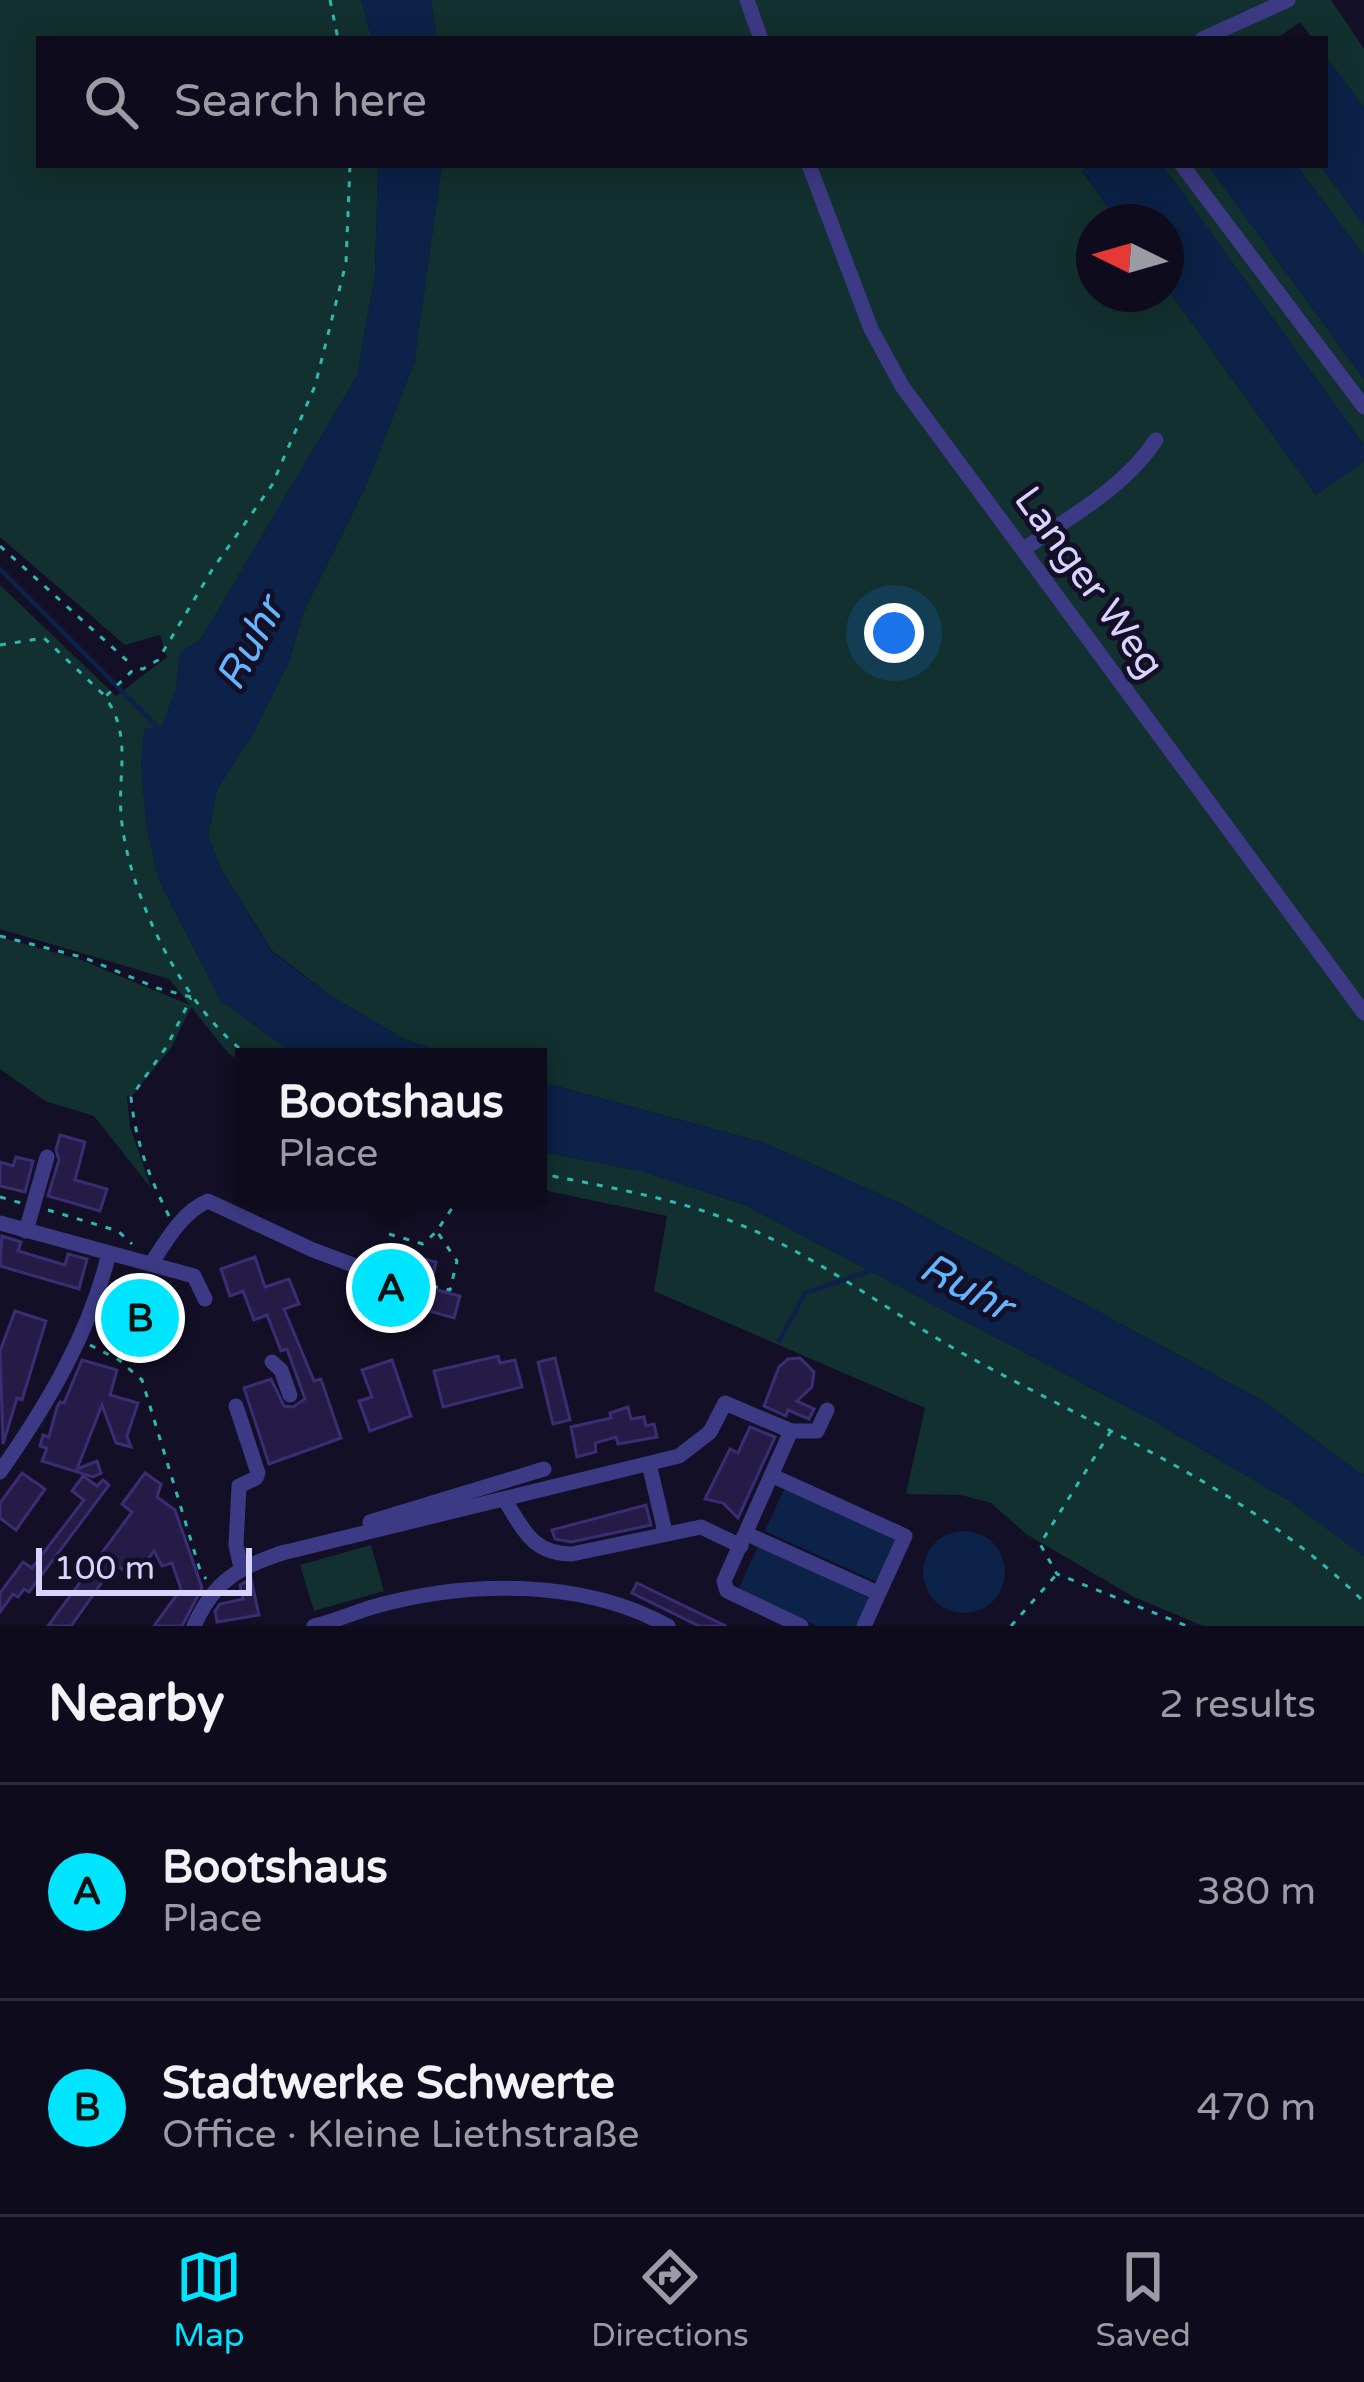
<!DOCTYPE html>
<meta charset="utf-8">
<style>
body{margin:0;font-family:"Varela Round",sans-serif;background:#171425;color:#f1f3f6}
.compass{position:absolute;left:1076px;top:204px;width:108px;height:108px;border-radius:50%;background:#0e0b1c;box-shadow:0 6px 30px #0003;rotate:275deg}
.scale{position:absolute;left:36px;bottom:30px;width:216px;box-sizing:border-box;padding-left:12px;border:6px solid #d9d4ff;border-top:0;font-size:33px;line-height:42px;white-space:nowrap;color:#d9d4ff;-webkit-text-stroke:9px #130f26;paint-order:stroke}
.you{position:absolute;left:894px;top:633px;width:42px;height:42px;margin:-30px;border:9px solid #fff;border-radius:50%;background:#1a73e8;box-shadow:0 0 0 18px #1a73e833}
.badge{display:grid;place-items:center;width:78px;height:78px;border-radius:50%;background:#00e5ff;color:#111;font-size:39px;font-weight:700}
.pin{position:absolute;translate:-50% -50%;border:6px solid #fff;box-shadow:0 3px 12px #0006}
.popup{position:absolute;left:235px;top:1048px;width:312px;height:156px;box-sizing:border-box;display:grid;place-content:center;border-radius:0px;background:#0e0b1c;filter:drop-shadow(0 3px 9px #0005);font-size:39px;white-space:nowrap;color:#9b9ba3}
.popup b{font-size:45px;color:#f1f3f6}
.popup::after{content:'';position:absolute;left:50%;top:100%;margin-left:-24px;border:24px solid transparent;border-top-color:#0e0b1c}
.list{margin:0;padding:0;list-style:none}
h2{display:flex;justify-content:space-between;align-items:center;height:156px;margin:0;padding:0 48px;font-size:51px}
h2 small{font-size:39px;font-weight:400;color:#9b9ba3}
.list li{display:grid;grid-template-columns:78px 1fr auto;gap:36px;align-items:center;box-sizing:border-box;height:216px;padding:0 48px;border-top:3px solid #2e2b3b}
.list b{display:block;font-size:45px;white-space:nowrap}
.list p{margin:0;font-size:39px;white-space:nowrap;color:#9b9ba3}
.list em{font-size:39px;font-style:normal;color:#9b9ba3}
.icon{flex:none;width:66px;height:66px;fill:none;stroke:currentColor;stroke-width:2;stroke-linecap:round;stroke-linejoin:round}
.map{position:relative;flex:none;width:1364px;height:1626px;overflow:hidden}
.search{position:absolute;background:#0e0b1c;box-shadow:0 6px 30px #0003;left:36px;right:36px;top:36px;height:132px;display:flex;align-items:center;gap:30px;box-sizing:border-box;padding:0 42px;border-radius:0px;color:#9b9ba3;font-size:45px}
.sheet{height:588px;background:#0e0b1c}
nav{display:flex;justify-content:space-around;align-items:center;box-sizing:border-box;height:168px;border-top:3px solid #2e2b3b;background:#0e0b1c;font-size:33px;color:#9b9ba3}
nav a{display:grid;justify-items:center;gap:6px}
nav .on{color:#00e5ff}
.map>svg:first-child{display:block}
.green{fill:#12302f}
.water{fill:#0c2248}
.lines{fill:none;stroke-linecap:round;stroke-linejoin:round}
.stream{stroke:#0c2248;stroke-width:4.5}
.building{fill:#241b47;stroke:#3b2d73;stroke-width:3}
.path{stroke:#2fb8b0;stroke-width:3;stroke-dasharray:6 9;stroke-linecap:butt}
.minor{stroke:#3d3a85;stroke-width:15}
.labels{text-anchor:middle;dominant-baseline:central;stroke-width:10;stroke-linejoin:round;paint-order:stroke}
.street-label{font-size:39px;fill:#d9d4ff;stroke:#130f26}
.water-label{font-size:42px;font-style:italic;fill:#62b6ff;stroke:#130f26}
</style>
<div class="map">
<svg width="1364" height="1626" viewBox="0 0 1364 1626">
<rect width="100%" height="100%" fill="#130f26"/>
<!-- green -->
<g class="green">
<polygon points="0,0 361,0 372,39 39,39 39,165 378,165 375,275 357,376 201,639 180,653 176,690 161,728 141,761 146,822 158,878 221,1001 299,1057 244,1057 244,1063 229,1054 191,1007 171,1048 131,1097 127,1095 130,1127 151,1188 94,1116 45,1101 0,1069 0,937 81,960 190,1005 169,979 0,929 0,585 116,696 167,657 160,635 125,645 0,537"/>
<polygon points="431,0 1331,0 1364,49 1364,108 1325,55 1325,39 1313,39 1300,22 1276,39 437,39"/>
<polygon points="442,165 1089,165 1082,171 1119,222 1094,222 1094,294 1166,294 1166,287 1316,495 1364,461 1364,1476 1265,1402 895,1201 765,1143 538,1081 538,1057 460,1057 404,1039 333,997 271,950 220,867 208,835 217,789 253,734 289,662 303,613 364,490 414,363"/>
<polygon points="1162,165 1208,165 1364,379 1364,445"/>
<polygon points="1296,165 1320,165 1364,225 1364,256"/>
<polygon points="538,1151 641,1171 745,1205 1154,1421 1291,1502 1364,1556 1364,1626 1203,1626 1134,1597 1026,1534 991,1503 961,1495 906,1494 925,1408 654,1291 667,1216 538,1189"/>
<polygon points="371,1545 384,1591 314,1611 300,1565"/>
</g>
<!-- water -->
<g class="water">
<polygon points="361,0 431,0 437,39 372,39"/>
<polygon points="1325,55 1364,108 1364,225 1320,165 1325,165"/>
<polygon points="378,165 442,165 414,363 364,490 303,613 289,662 253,734 217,789 208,835 220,867 271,951 333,997 404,1039 460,1057 299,1057 221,1001 158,878 146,822 141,761 144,729 161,727 176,690 180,653 201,639 357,376 375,275"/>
<polygon points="1089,165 1162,165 1364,445 1364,461 1316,495 1166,287 1166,222 1119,222 1082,170"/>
<polygon points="1208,165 1296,165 1364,256 1364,379"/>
<polygon points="538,1081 765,1143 895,1201 1265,1402 1364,1476 1364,1556 1291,1502 1154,1421 745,1205 641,1171 538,1151"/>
<polygon points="786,1485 900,1538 879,1583 765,1531"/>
<circle cx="964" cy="1572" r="41"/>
<polygon points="759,1544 873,1597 859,1626 817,1626 738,1590"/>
</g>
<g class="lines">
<!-- stream -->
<g class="stream">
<polyline points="0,569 161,730"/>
<polyline points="779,1341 805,1293 872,1270"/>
</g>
</g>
<!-- building -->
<g class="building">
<polygon points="60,1135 85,1142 75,1180 107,1189 100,1211 48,1196 59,1160 56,1150"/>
<polygon points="16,1157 33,1161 25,1192 0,1186 0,1162 13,1166"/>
<polygon points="2,1236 21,1242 18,1251 65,1265 68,1254 87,1259 79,1289 0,1266"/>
<polygon points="255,1257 265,1287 289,1279 299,1304 284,1309 314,1381 321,1379 341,1438 269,1464 244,1388 271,1379 284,1406 293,1407 305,1399 287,1349 281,1351 267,1315 254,1320 243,1291 230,1296 221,1269"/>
<polygon points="420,1258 436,1262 430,1288 460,1296 454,1318 351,1289 354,1278 374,1286 387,1281 412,1287"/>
<polygon points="130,1294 150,1295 147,1327 167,1312 178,1316 179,1322 169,1329 166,1340 144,1334 143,1339 99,1326 107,1301 129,1307"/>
<polygon points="15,1311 46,1321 22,1400 17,1398 3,1444 0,1351"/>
<polygon points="498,1356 500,1363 515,1360 522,1387 443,1407 434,1371"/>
<polygon points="555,1358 570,1420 553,1424 538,1362"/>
<polygon points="800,1358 814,1372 812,1387 797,1401 814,1409 809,1419 788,1410 786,1416 764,1406 779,1367 788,1359"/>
<polygon points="82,1360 117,1370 110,1395 138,1403 127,1436 131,1447 116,1443 102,1405 77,1469 97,1461 101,1473 93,1477 42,1461 47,1448 40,1446 43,1435 49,1437 57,1407 60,1402 64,1403"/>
<polygon points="392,1360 411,1416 370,1431 359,1401 372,1397 362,1370"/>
<polygon points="628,1407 631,1419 644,1417 646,1426 654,1424 657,1437 618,1444 616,1437 595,1443 596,1452 577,1457 571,1427 611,1418 610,1413"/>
<polygon points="750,1427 775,1437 738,1518 723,1503 705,1499 730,1449 738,1453"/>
<polygon points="22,1473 45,1489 16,1530 0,1518 0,1503"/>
<polygon points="145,1473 161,1484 157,1497 175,1510 202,1588 182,1626 154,1626 181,1589 172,1563 162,1566 154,1551 134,1578 115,1564 71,1626 48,1626 132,1512 122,1504"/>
<polygon points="83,1476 97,1486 103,1480 109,1485 29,1592 24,1589 18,1597 13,1594 0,1612 0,1593 23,1562 32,1568 84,1500 72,1491"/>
<polygon points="646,1505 651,1525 571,1542 555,1539 552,1530"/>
<polygon points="251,1579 259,1615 217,1622 215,1611 220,1604 243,1599 240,1585"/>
<polygon points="637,1583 726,1626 699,1626 632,1593"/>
</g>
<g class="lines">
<!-- path -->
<g class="path">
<polyline points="330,0 338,39"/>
<polyline points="0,546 133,666"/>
<polyline points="0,645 44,638 104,695"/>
<polyline points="0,936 85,958 157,988 191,997"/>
<path d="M 251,1057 C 185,1012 127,893 121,814 C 118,771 132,734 105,697 L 135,668 L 143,669 L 158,660 L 212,570 L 272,485 L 315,386 L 346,263 L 350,165"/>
<path d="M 538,1173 C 605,1187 678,1198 741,1225 C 819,1257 889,1312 962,1353 C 1099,1429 1252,1490 1364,1602"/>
<polyline points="0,1197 21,1203"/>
<polyline points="444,1197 459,1199"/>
<polyline points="48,1210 118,1231 132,1244"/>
<path d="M 169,1216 C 149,1177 135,1140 131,1097 L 167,1046 L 191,998"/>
<polyline points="389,1234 423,1244 436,1232 461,1195"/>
<polyline points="432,1286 450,1290 457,1261 438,1233"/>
<polyline points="90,1345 119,1360 142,1380 200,1570 206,1579"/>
<polyline points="1111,1431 1040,1544 1057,1574 1187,1626"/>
<polyline points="1011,1626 1057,1574"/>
</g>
<!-- minor -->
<g class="minor">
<polyline points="747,0 761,39"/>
<polyline points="1202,39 1288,0"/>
<polyline points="809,165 871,329 902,386 1364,1013"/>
<polyline points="1182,165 1364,407"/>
<path d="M 1024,549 C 1071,516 1124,488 1156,440"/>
<polyline points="0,1223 194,1276 205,1299"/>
<polyline points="26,1231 47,1157"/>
<path d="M 151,1264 C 166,1241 182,1212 208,1201 L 313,1250 L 377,1274"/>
<polyline points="272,1362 281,1370 290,1395"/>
<polyline points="236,1406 258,1473 256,1478 239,1486 236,1545 241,1568"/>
<polyline points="791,1431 724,1581 727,1591 801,1626"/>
<polyline points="649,1464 665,1532"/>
<path d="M 0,1472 C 47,1405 90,1333 109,1253"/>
<polyline points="773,1476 905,1536 864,1626"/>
<path d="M 504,1499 C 524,1530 532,1554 572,1554 L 701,1527 L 741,1546"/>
<polyline points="370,1522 544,1469"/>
<polyline points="747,1534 878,1593"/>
<polyline points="278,1554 679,1456 710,1432 725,1403 791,1431 817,1431 827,1410"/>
<path d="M 194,1626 C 214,1580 239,1567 285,1552"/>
<path d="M 314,1626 C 335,1621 355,1612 376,1606 C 469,1580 583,1579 668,1626"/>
</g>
</g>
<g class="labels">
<!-- street labels -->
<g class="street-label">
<text transform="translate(1089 582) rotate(54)">Langer Weg</text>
</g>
<!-- water labels -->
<g class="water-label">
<text transform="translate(250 644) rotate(-62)">Ruhr</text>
<text transform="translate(966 1287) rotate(28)">Ruhr</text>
</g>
</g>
</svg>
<svg class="compass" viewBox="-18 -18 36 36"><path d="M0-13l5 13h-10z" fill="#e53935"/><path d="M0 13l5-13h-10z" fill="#9b9ba3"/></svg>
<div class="scale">100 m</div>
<div class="you"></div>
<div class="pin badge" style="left:391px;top:1288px">A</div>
<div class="popup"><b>Bootshaus</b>Place</div>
<div class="pin badge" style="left:140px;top:1318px">B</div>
<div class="search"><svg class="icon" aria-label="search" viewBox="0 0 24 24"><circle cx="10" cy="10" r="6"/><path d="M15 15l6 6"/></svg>Search here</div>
</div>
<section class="sheet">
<h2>Nearby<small>2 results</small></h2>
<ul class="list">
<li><span class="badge">A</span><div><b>Bootshaus</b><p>Place</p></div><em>380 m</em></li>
<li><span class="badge">B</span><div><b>Stadtwerke Schwerte</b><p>Office · Kleine Liethstraße</p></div><em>470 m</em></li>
</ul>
</section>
<nav>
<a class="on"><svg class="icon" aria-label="map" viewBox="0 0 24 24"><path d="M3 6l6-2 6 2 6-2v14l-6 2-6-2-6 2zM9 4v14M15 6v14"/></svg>Map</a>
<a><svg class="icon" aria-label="directions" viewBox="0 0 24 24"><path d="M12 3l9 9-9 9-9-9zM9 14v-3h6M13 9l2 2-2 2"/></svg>Directions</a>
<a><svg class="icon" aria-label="saved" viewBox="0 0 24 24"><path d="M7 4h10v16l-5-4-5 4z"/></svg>Saved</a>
</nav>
